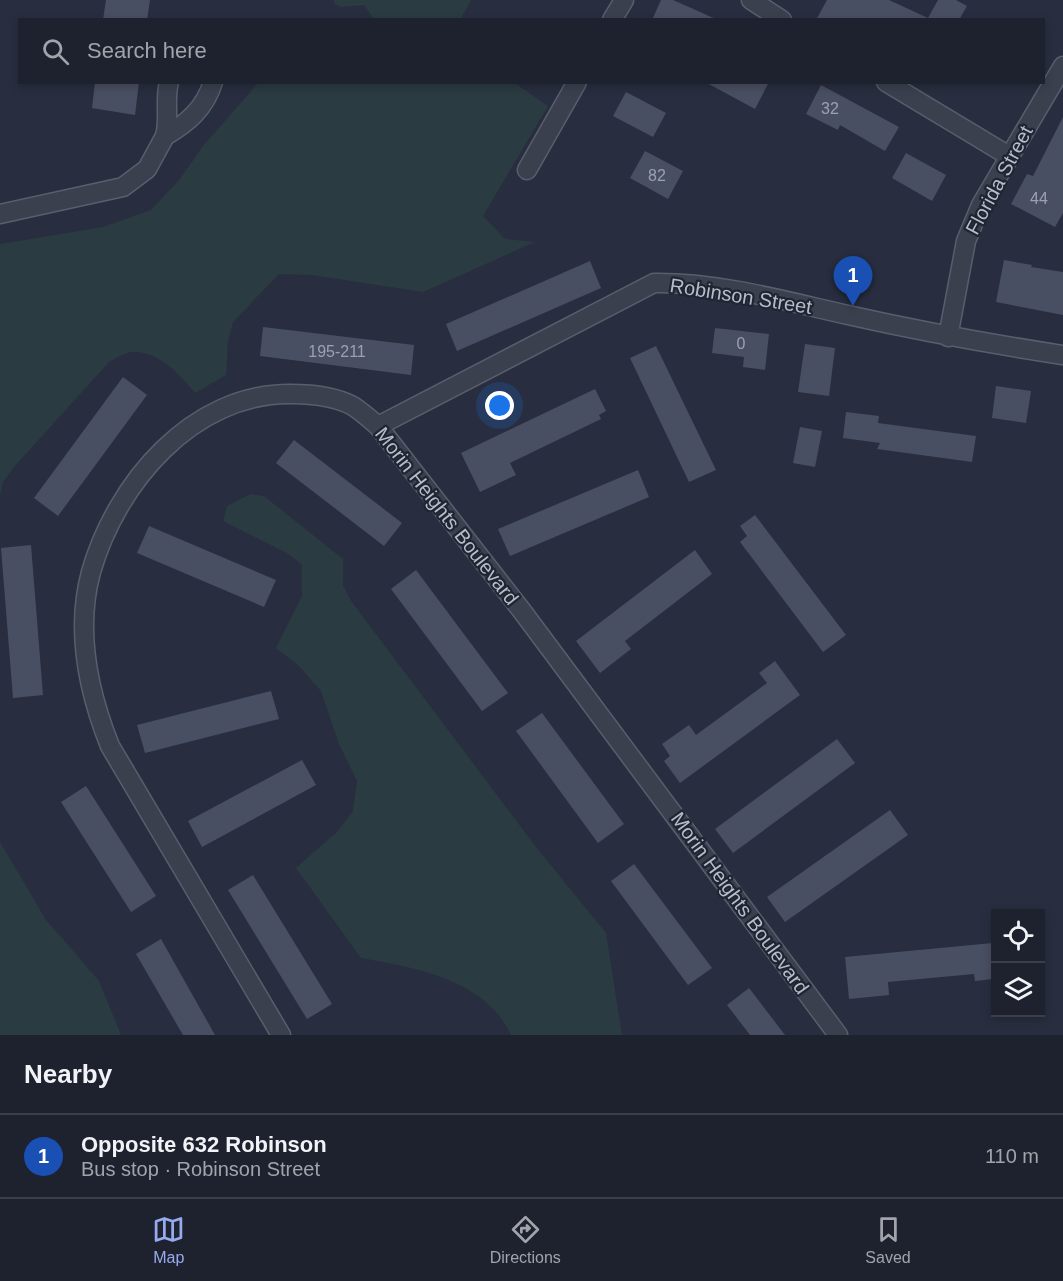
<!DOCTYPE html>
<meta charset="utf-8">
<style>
body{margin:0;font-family:Arial,sans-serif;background:#262a37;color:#f1f3f6}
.controls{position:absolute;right:18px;bottom:18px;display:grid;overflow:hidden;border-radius:0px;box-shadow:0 3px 9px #0003}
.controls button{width:54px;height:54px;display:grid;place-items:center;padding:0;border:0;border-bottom:2px solid #3c3f4b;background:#1e222f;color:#f1f3f6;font:30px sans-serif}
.you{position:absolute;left:500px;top:406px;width:21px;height:21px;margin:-15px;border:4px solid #fff;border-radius:50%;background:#1a73e8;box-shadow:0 0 0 9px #1a73e833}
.badge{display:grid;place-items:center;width:39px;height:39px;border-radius:50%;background:#96aaf0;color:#fff;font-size:20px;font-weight:700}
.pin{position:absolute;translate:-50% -50px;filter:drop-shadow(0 2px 3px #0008)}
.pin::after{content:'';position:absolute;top:32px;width:21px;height:18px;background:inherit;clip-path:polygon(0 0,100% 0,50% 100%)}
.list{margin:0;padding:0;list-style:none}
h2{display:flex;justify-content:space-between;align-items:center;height:78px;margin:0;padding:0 24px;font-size:26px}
h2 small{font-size:20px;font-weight:400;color:#a1a4aa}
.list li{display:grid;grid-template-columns:39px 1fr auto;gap:18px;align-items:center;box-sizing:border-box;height:84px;padding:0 24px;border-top:2px solid #3c3f4b}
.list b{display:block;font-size:22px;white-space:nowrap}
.list p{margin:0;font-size:20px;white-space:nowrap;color:#a1a4aa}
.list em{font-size:20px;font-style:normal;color:#a1a4aa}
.icon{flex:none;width:33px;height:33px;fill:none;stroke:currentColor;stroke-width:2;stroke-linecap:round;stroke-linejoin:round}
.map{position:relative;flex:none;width:1063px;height:1035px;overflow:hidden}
.search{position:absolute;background:#1e222f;box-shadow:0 3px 9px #0003;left:18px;right:18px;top:18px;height:66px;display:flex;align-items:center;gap:15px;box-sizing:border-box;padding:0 21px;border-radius:0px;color:#a1a4aa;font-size:22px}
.sheet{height:162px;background:#1e222f}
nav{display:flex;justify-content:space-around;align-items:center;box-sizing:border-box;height:84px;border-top:2px solid #3c3f4b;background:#1e222f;font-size:16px;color:#a1a4aa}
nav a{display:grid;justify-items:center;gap:3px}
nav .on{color:#96aaf0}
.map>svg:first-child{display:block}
.green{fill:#2a3b41}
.building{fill:#494f62}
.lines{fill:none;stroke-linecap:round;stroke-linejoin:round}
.street-casing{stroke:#595e6c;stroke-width:21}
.street{stroke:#3b404f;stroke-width:18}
.labels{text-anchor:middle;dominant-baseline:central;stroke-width:4.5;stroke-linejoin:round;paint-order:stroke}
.number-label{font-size:16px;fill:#9ca1af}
.street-label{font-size:20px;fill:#b8bcc9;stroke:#202534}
</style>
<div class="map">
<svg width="1063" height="1035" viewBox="0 0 1063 1035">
<rect width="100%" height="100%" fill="#282e3f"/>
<!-- green -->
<g class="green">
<polygon points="334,0 471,0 460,20 374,19 364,5 341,7 334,3"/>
<path d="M 259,82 L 515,83 L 548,106 L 483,216 L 505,239 L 535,242 L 423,292 L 312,275 L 279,274 L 233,322 L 228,341 L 226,375 L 195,393 C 181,375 157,350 132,352 C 124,353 116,358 109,362 L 14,467 L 3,482 L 0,495 L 0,244 L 103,227 L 151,210 L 180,179 L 203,146 Z"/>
<path d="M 251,494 L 264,496 L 343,559 L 343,585 L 351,601 L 536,847 L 606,933 L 622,1035 L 511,1035 C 485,979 416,968 361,958 L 296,868 L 337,832 L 353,811 L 357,781 L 339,744 L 321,691 L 298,665 L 276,648 L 302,596 L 302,565 L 287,553 L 223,521 L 227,506 Z"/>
<polygon points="0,842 46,920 99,981 121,1035 0,1035"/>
</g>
<!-- building -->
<g class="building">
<polygon points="106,0 150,0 147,20 103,20"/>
<polygon points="661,0 673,0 718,20 652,20"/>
<polygon points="827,0 889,0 928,18 938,0 956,0 967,6 959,20 816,20"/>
<polygon points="95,82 139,82 135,115 92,108"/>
<polygon points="705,82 769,82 755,109"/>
<polygon points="821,85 899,127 885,151 840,125 838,130 806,114"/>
<polygon points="626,92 666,113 653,137 613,116"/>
<polygon points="1063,117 1063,213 1055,227 1011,204 1027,174 1033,176"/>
<polygon points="645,151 683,171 668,199 630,178"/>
<polygon points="906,153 946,175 932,201 892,178"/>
<polygon points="1004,260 1032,265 1031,267 1063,272 1063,315 996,302"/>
<polygon points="590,261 601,288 457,351 446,324"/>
<polygon points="263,327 414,345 411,375 260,356"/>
<polygon points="715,328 769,334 765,370 743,367 744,357 712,353"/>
<polygon points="805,344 835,348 829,396 798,392"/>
<polygon points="656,346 716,470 689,482 630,358"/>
<polygon points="123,377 147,395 58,516 34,498"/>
<polygon points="996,386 1031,391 1026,423 992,418"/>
<polygon points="595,389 606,411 599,415 601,419 510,463 516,475 480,492 461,453"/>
<polygon points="846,412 879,416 878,423 976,436 972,462 877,449 880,443 843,438"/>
<polygon points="800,427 822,431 815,467 793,463"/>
<polygon points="294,440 402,523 384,546 276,463"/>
<polygon points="638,470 649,497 510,556 498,529"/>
<polygon points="755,515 846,635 823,652 740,542 747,536 740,526"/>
<polygon points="149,526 276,580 264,607 137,553"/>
<polygon points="31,545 43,695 13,698 1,548"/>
<polygon points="695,550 712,574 625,641 631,649 600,673 576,641"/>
<polygon points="416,570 508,693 482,711 391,589"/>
<polygon points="775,661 800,695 680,783 664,761 670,756 662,744 689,725 696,735 767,683 759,673"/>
<polygon points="271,691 279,719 145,753 137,725"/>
<polygon points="542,713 624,824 598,843 516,731"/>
<polygon points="837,739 855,763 733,853 715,829"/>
<polygon points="302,760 316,785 202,847 188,821"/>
<polygon points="86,786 156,896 131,912 61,802"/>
<polygon points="890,810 908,835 785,922 767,897"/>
<polygon points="634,864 712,968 688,985 611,881"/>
<polygon points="253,875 332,1004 307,1019 228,890"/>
<polygon points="161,939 215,1035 183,1035 136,954"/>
<polygon points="993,943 993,979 975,981 974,974 888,982 889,995 849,999 845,957"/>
<polygon points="749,988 785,1035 750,1035 727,1005"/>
</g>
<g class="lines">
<!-- street casing -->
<g class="street-casing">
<g id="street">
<polyline points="751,0 782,20"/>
<polyline points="612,20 624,0"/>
<path d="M 169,82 C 164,101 170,118 165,136 C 188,123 205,108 213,82"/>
<polyline points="886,82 1009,156"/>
<polyline points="527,170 577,82"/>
<polyline points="0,214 123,187 147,169 165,136"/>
<polyline points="948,337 966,241 981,205 1063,66"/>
<path d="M 378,426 L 654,283 C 718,282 785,301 848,315 C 919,331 991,344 1063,355"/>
<path d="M 281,1035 L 110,746 C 88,691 75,631 91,572 C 116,484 192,393 291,394 C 312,394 334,396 353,406 C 362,412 370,419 378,426 L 522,611 L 838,1035"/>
</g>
</g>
<!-- street -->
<use href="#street" class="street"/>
</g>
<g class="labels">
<!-- number labels -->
<g class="number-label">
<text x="830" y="108">32</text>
<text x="657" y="175">82</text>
<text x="1039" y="198">44</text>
<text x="741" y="343">0</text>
<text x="337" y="351">195-211</text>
</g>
<!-- street labels -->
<g class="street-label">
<text transform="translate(999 180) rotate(-62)">Florida Street</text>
<text transform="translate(741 296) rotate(9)">Robinson Street</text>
<text transform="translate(447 516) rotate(52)">Morin Heights Boulevard</text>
<text transform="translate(740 903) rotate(54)">Morin Heights Boulevard</text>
</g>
</g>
</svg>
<div class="controls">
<button><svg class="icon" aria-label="locate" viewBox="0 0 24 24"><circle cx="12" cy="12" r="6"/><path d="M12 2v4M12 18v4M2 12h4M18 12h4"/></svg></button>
<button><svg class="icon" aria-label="layers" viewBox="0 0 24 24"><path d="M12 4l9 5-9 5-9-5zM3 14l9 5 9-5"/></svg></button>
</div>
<div class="you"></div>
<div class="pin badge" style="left:853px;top:306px;background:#1a4fb4">1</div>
<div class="search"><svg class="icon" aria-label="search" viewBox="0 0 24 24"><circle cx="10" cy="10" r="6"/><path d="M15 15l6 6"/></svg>Search here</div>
</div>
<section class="sheet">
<h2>Nearby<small></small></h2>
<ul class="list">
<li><span class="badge" style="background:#1a4fb4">1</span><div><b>Opposite 632 Robinson</b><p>Bus stop · Robinson Street</p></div><em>110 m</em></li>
</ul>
</section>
<nav>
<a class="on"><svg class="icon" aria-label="map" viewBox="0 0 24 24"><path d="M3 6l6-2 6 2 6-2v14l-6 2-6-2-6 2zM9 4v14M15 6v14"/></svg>Map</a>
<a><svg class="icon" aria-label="directions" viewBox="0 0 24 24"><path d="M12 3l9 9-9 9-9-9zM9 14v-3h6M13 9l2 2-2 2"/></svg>Directions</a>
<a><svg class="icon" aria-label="saved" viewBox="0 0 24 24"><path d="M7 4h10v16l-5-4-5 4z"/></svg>Saved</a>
</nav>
